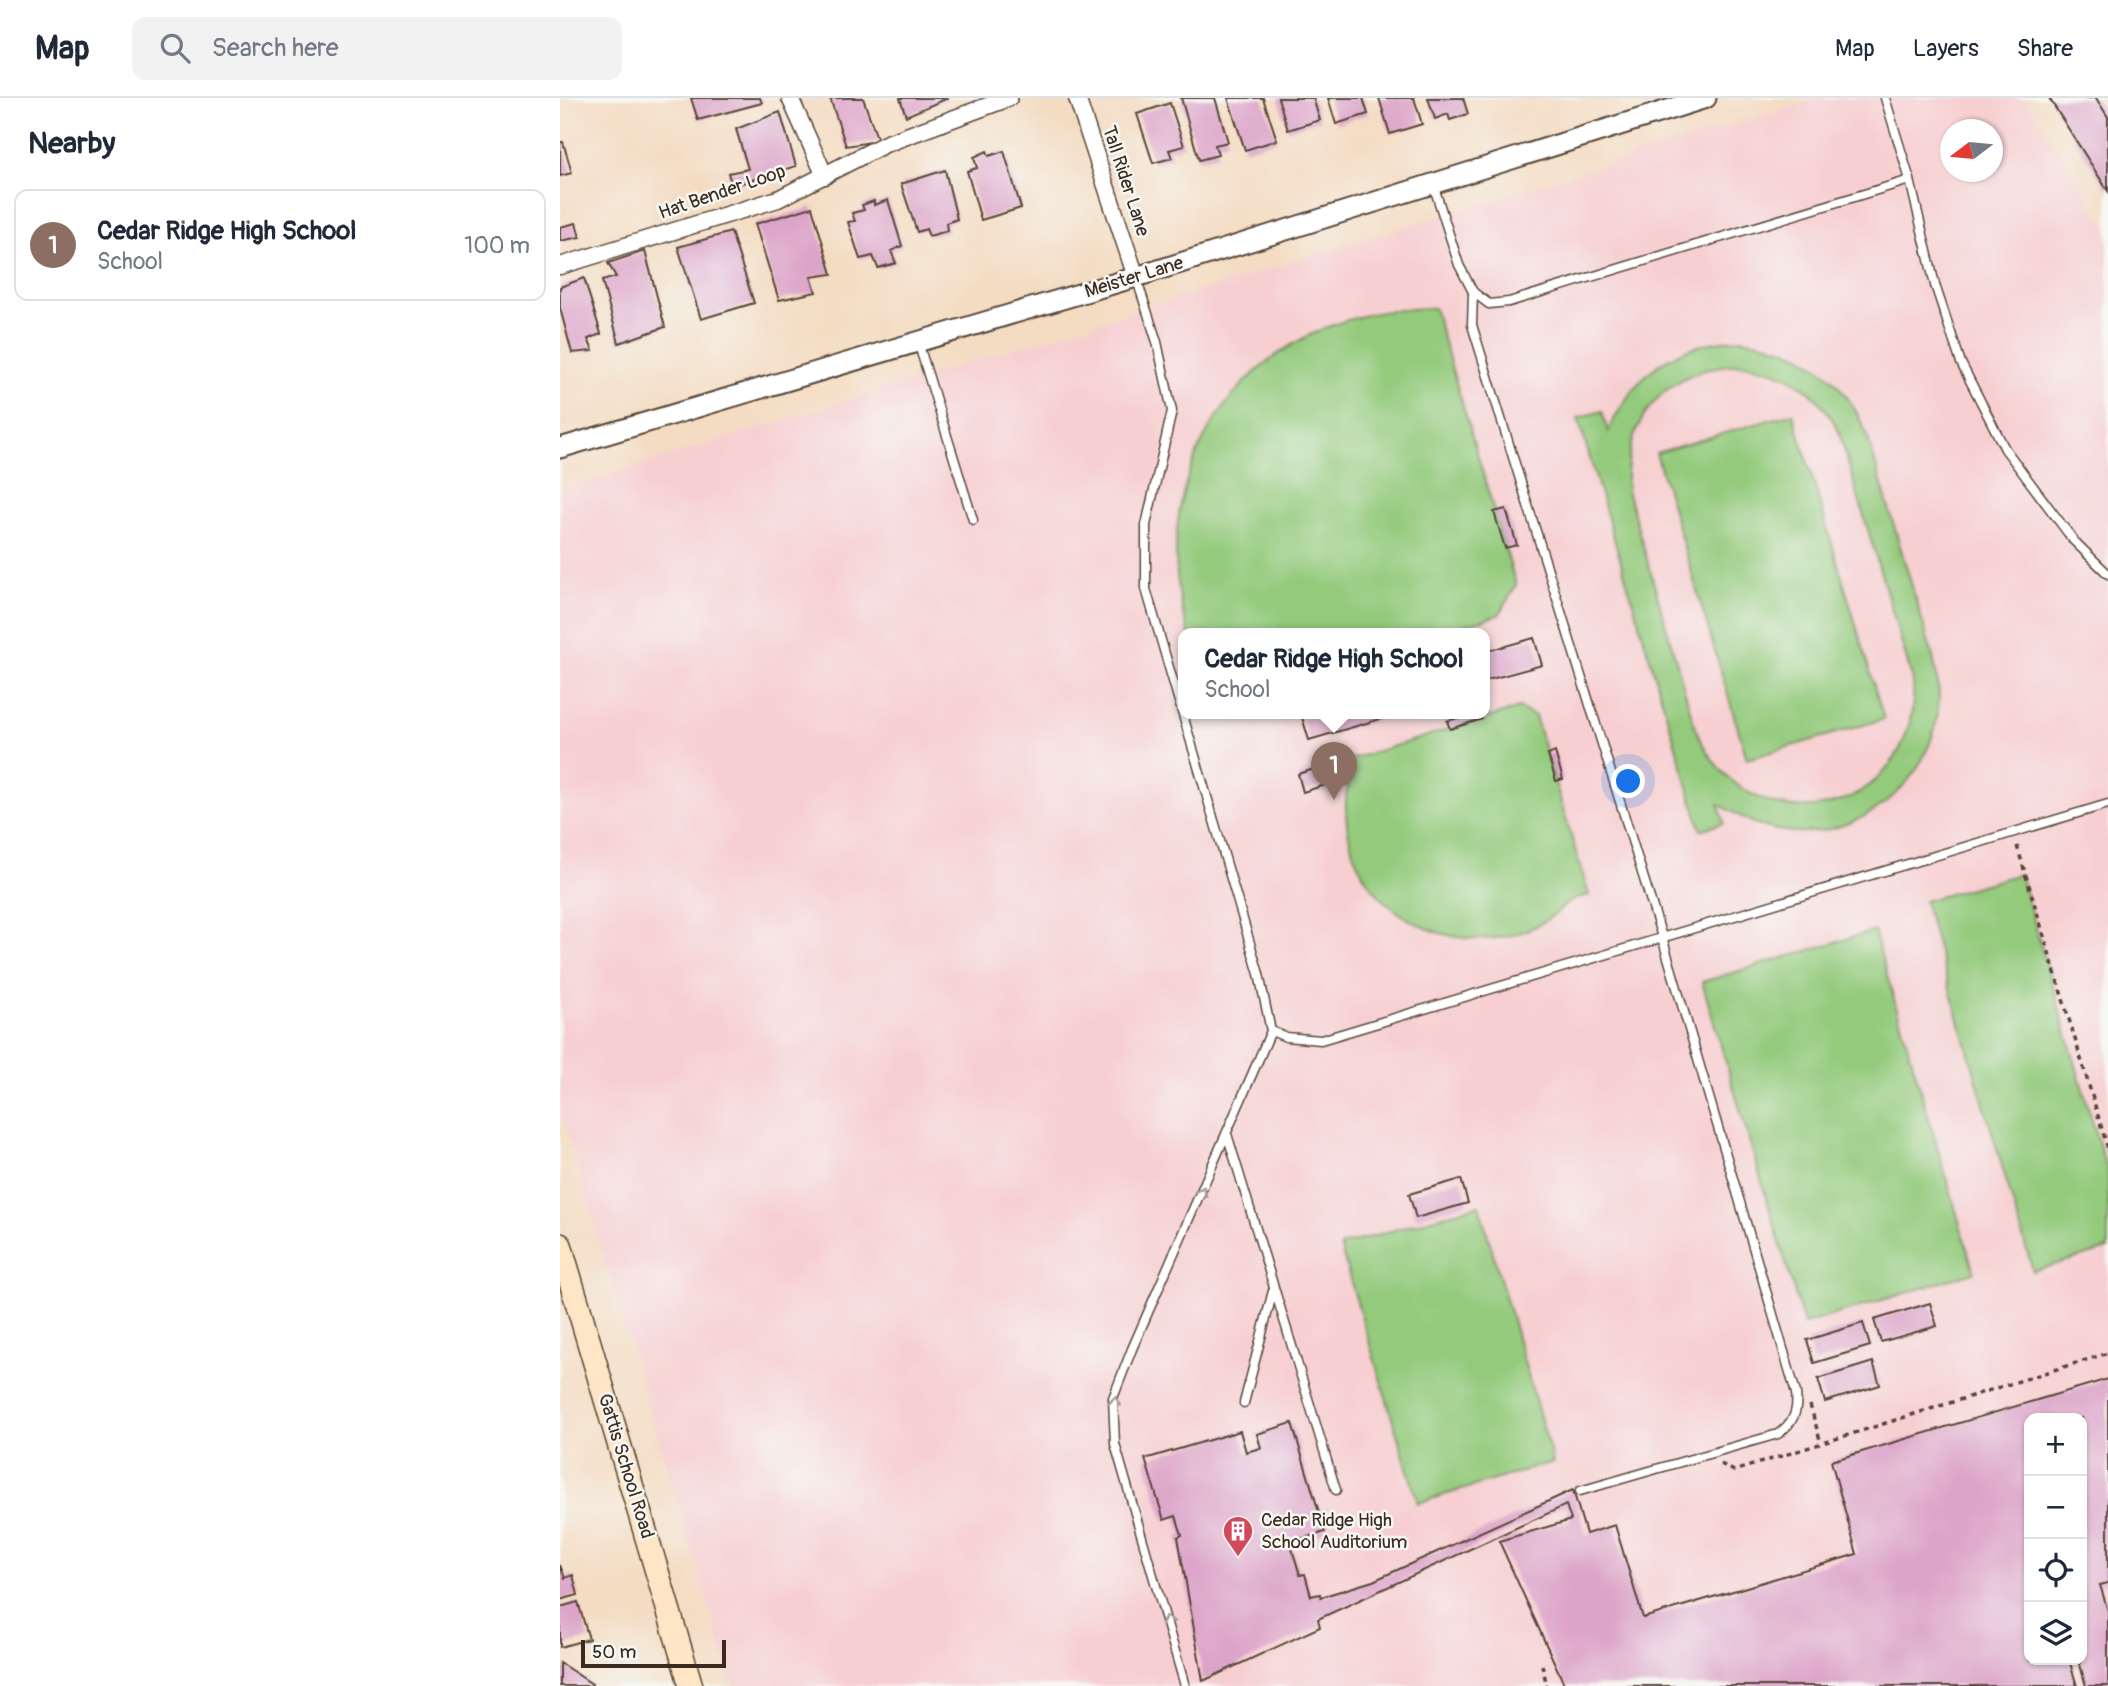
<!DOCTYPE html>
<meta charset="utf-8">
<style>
body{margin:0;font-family:Pangolin,sans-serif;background:#f2f2f3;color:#1f2937}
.controls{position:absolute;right:21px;bottom:21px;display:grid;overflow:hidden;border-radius:14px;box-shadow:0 2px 5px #0004}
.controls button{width:63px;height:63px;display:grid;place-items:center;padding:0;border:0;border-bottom:2px solid #e0e1e3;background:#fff;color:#1f2937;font:35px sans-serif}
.compass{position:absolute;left:1380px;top:21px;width:63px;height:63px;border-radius:50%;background:#fff;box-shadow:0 2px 5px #0004;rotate:254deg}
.scale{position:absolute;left:21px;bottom:18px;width:145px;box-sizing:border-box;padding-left:7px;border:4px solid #3b2a1e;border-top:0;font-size:19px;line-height:24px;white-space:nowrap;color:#3b2a1e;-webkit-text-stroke:5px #f6f6f2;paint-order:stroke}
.you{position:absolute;left:1069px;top:684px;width:24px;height:24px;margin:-18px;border:5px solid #fff;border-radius:50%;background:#1a73e8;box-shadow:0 0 0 10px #1a73e833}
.badge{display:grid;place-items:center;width:46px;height:46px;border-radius:50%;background:#db2777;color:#fff;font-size:23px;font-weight:700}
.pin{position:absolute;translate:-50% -58px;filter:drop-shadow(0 2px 4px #0008)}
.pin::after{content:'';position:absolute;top:37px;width:24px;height:21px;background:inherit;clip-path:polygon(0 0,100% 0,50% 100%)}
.popup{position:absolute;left:618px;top:530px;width:312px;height:91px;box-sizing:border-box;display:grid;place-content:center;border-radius:14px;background:#fff;filter:drop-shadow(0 2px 5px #0005);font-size:23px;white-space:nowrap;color:#747a83}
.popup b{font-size:26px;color:#1f2937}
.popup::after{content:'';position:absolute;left:50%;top:100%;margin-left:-14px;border:14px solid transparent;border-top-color:#fff}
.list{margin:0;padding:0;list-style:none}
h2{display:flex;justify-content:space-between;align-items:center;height:91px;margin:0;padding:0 28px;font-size:30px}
h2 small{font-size:23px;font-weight:400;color:#747a83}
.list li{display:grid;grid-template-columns:46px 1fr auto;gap:21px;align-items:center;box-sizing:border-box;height:112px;margin:0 14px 14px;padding:0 14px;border:2px solid #e0e1e3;border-radius:14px}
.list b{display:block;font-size:26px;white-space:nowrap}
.list p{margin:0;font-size:23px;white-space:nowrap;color:#747a83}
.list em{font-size:23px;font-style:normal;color:#747a83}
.icon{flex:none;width:38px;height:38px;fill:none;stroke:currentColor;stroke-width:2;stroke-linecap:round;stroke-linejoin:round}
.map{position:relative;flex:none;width:1548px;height:1588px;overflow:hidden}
header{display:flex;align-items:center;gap:42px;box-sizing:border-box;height:98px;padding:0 35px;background:#fff;border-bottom:2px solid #e0e1e3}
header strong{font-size:33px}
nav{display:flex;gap:38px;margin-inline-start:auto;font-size:24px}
.search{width:490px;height:63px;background:#f2f2f3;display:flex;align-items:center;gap:18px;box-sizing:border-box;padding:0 24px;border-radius:14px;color:#747a83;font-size:26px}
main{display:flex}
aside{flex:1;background:#fff}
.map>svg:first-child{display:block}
.built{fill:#f7cfd1;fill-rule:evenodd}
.green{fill:#93ca7c;stroke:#677a4d;stroke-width:2;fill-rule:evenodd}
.building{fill:#dda4c9;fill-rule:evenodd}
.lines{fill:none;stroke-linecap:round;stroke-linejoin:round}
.service-casing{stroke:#574537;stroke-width:11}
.minor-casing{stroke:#574537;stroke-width:19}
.tertiary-casing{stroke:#574537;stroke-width:23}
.secondary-casing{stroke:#574537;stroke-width:26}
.path{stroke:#574537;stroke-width:3.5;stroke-dasharray:5 5;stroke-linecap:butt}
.service{stroke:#fff;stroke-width:8}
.minor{stroke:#fff;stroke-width:16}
.tertiary{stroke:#fff;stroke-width:19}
.secondary{stroke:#fde5c5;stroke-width:23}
.oneway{stroke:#a79f9a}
.labels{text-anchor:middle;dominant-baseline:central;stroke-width:5;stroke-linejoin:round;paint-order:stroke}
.street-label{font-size:19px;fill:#3b2a1e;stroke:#f6f6f2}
.poi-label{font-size:19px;fill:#3b2a1e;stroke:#f6f6f2;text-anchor:start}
</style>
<header>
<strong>Map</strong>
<div class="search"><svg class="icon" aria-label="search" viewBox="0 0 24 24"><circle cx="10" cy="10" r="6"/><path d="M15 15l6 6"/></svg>Search here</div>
<nav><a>Map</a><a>Layers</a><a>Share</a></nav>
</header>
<main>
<aside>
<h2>Nearby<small></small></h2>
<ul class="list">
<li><span class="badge" style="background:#8d6e63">1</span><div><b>Cedar Ridge High School</b><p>School</p></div><em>100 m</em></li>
</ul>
</aside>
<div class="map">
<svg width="1548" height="1588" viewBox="0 0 1548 1588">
<rect width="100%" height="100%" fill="#f6f6f2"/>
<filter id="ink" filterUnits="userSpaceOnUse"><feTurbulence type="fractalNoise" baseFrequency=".0143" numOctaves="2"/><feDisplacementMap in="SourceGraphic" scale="14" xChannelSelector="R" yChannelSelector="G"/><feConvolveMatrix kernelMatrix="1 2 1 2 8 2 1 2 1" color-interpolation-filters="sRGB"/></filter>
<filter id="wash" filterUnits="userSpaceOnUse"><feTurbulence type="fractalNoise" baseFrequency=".00686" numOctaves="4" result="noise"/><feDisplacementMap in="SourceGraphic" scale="28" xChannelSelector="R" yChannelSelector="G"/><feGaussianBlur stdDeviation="1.57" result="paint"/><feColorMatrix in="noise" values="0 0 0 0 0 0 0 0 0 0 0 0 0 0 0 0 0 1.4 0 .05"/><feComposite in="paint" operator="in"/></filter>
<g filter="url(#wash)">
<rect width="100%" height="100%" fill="#f4dcc2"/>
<!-- built -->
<path class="built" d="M 1260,0 L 1465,0 L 1548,131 L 1548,1588 L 173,1588 L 0,1013 L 0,392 ZM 1391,32 L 1433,32 L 1433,74 L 1391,74 ZM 624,536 L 924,536 L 924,616 L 624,616 ZM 1469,1320 L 1522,1320 L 1522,1562 L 1469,1562 Z"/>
<!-- green -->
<g class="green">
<path d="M 874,210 L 956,487 L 939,517 L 875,536 L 629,536 C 585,401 656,258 795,220 C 821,212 847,211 874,210 Z"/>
<path d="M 1181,241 C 1246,249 1285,279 1308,340 L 1373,559 C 1376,573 1379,587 1379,601 C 1376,684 1298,747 1217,732 C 1196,728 1178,717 1159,706 L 1164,725 L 1141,732 L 1018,320 L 1042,313 L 1048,334 C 1076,273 1113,245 1181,241 ZM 1180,266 C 1227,271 1256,291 1278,331 L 1353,583 C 1361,722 1186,759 1135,629 L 1067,392 C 1064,319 1107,270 1180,266 Z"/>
<polygon points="1233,315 1324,621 1187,661 1096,355"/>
<path d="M 959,610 L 975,618 L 1029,797 C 1023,799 1015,800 1009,804 C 1005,806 1001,811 997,814 C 990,820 982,825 974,829 C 907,861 817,826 793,754 C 788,737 785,719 786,701 C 786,696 788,690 788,685 C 788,678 784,671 782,664 Z"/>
<polygon points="1460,776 1548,1077 1548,1151 1473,1173 1364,803"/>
<polygon points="1314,833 1414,1174 1244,1226 1142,884"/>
<polygon points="919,1107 993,1364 858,1405 780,1148"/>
</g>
<g id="blocks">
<!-- building -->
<g class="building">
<polygon points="131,0 200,0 202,5 138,22"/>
<polygon points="270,0 303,0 318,43 286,48"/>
<polygon points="340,0 388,0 346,18"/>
<polygon points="621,0 655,0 668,44 655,47 658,57 639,62"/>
<polygon points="668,0 703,0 717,42 685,52"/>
<polygon points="718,0 753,0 760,22 728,32"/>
<polygon points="768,0 803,0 808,16 776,26"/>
<polygon points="819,0 854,0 862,26 830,36"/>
<polygon points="868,0 903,0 908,16 890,22 888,16 875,21"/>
<polygon points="1489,0 1536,0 1548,19 1548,93"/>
<polygon points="610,5 624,48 609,52 612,60 593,65 577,16"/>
<polygon points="220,14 236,68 172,88 168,75 188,71 176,31"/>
<polygon points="0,44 3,44 12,75 0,78"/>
<polygon points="427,53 429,58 444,53 461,110 421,122 407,73 417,70 414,59"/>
<polygon points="385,72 397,121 386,125 387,133 369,138 366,131 357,134 341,86"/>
<polygon points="328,102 342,148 331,153 336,165 318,170 313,158 300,161 288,124 295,123 292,115 304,112 302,107 314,103 314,107"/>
<polygon points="252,109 272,176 251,179 256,194 219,202 195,126"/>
<polygon points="16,125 20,139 0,143 0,129"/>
<polygon points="171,134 194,205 141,221 118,149"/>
<polygon points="85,153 105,229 59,245 42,183 56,179 48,165"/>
<polygon points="24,180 41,236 28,241 33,253 12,255 0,210 0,189"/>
<polygon points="946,411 957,447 945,450 934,414"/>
<polygon points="974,540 982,567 924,583 924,554"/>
<polygon points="741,616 834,616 834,617 749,642"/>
<polygon points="911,616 921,616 922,621 890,631 887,623"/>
<polygon points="995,654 1003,681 996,683 988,657"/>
<polygon points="774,665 778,683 743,694 738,676"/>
<polygon points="901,1081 908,1105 856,1120 849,1096"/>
<polygon points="1370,1205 1377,1228 1321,1244 1314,1222"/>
<polygon points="1303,1225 1310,1248 1254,1265 1247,1242"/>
<polygon points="1313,1264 1320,1287 1265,1304 1258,1281"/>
<path d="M 1548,1281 L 1548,1485 L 1540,1487 L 1548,1513 L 1548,1588 L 1526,1588 L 1519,1563 L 1510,1565 L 1517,1588 L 1005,1588 L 939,1443 L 1011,1422 L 1006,1407 L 758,1521 L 760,1529 L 643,1583 L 618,1439 L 622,1437 L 616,1418 L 604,1422 L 585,1361 L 680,1333 L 686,1354 L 701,1350 L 697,1336 L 732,1325 L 765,1434 L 730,1444 L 740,1477 L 745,1476 L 751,1498 L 760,1496 L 761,1499 L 813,1483 L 1013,1392 L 1026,1436 L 1055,1427 L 1083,1520 L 1297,1456 L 1271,1363 ZM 1469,1320 L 1522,1320 L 1522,1562 L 1469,1562 Z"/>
<polygon points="0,1467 5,1480 13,1477 18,1497 0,1502"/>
<polygon points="18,1504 29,1541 0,1549 0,1509"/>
<polygon points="0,1565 32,1586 31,1588 0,1588"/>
</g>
</g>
</g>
<g filter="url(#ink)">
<use href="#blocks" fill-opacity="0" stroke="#574537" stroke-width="2"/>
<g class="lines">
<!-- service casing -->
<g class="service-casing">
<g id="service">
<polyline points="1325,0 1350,82 1375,187 1401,265 1445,351 1514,443 1548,476"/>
<polyline points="873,86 899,167 913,194 929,206 949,204 1350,82"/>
<polyline points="576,179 597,244 612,313 586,427 586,491 699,876 711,933 572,1251 553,1300 555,1346 625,1588"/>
<path d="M 913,194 L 912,227 L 1102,839 L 1236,1295 C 1238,1314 1234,1324 1218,1336 L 1020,1393"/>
<polyline points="358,244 413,422"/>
<polyline points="711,933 726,939 761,942 1548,706"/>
<polyline points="667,1036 776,1392"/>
<polyline points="684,1305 713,1193"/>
</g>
</g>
<!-- minor casing -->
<g class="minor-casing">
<g id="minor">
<polyline points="230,0 265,78"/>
<polyline points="517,0 576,179"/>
<polyline points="0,168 218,101 325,46 449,0"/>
</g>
</g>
<!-- tertiary casing -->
<g class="tertiary-casing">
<polyline id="tertiary" points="0,350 576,179 1146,0"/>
</g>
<!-- secondary casing -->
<g class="secondary-casing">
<polyline id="secondary" points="0,1147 131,1588"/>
</g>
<!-- path -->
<g class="path">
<polyline points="1457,748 1548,1051"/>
<polyline points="1250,1307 1261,1345"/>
<polyline points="1161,1366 1174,1373 1548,1255"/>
<polyline points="982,1567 987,1588"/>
</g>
<!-- service -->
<use href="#service" class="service"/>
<!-- minor -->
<use href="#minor" class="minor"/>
<!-- tertiary -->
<use href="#tertiary" class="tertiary"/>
<!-- secondary -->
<use href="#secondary" class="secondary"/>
</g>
<!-- one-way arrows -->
<defs><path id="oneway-chevron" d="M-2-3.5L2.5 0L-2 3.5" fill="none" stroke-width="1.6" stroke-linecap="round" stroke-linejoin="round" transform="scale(1.75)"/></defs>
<g class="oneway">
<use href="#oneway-chevron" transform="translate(642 1093) rotate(-66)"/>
<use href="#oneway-chevron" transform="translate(555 1303) rotate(-83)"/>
<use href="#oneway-chevron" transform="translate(607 1522) rotate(-106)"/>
</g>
</g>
<!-- icons -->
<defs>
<g id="building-pin" transform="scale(1.575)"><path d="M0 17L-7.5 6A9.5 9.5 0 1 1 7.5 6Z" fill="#d1495b" stroke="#f6f6f2"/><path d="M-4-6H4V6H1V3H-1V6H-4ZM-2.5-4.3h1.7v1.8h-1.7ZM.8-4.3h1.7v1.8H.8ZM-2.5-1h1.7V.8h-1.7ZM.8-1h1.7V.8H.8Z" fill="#fff"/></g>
</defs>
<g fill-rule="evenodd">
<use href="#building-pin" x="678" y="1433"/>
</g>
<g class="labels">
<!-- street labels -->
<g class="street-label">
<text transform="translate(566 83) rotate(72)">Tall Rider Lane</text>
<text transform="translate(162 94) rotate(-19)">Hat Bender Loop</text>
<text transform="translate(574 179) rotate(-17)">Meister Lane</text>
<text transform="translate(66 1368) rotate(73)">Gattis School Road</text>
</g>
<!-- poi labels -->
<g class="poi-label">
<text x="701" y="1422">Cedar Ridge High<tspan x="701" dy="22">School Auditorium</tspan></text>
</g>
</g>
</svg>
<div class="controls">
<button>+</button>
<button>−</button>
<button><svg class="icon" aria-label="locate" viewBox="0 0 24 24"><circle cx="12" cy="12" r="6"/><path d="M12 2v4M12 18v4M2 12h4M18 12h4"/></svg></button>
<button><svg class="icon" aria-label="layers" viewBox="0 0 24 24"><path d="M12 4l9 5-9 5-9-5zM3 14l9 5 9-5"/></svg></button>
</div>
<svg class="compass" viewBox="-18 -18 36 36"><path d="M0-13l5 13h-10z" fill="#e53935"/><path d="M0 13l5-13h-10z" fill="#747a83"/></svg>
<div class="scale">50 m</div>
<div class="you"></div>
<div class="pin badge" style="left:774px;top:702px;background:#8d6e63">1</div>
<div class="popup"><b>Cedar Ridge High School</b>School</div>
</div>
</main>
